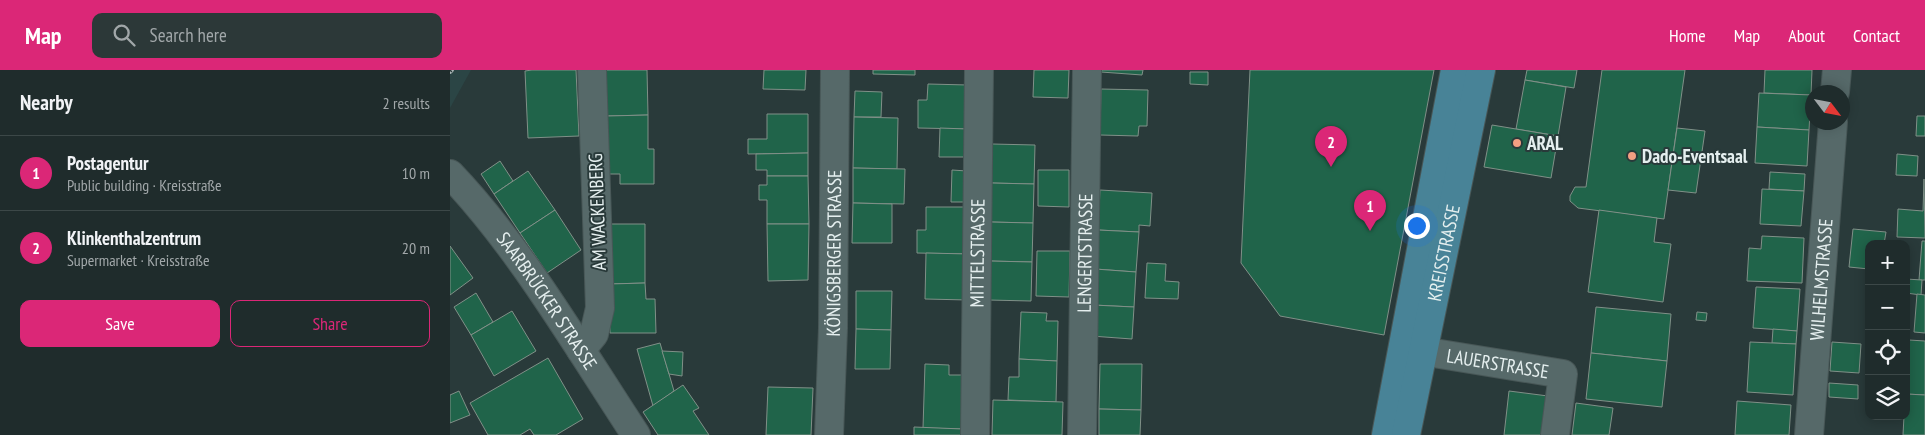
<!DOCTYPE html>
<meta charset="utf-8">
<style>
body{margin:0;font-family:"PT Sans Narrow",sans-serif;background:#2c3838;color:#f1f3f6}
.controls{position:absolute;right:15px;bottom:15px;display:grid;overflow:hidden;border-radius:10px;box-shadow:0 2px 12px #0003}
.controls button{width:45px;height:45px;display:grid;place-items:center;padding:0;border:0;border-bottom:1px solid #3c4848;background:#1f2c2c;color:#f1f3f6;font:25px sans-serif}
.compass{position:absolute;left:1355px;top:15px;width:45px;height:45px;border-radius:50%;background:#1f2c2c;box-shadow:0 2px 12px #0003;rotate:122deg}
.you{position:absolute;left:966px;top:155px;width:18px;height:18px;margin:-12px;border:4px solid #fff;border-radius:50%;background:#1a73e8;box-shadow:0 0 0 8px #1a73e833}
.badge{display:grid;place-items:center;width:32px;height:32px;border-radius:50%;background:#db2777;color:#fff;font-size:16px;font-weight:700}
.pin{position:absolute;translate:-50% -41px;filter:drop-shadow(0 1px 2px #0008)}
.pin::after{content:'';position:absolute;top:26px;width:18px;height:15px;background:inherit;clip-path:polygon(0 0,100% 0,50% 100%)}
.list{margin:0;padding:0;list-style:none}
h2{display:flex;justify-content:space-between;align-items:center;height:65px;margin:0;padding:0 20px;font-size:21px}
h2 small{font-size:16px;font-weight:400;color:#a1a7a9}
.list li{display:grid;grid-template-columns:32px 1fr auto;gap:15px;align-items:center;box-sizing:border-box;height:75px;padding:0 20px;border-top:1px solid #3c4848}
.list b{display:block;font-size:19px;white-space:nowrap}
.list p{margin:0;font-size:16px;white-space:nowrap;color:#a1a7a9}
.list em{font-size:16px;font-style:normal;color:#a1a7a9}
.actions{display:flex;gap:10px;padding:15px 20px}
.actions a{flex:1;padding:11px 0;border:1px solid #db2777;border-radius:10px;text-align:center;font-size:18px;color:#db2777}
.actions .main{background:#db2777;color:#fff}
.icon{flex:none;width:28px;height:28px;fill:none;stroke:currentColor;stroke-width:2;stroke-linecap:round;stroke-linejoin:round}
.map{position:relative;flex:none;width:1475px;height:365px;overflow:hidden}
header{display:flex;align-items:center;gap:30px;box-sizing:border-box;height:70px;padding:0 25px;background:#db2777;color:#fff}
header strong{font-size:24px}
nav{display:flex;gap:28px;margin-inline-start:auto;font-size:18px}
.search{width:350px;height:45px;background:#2c3838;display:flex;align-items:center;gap:12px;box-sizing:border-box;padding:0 18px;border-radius:10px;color:#a1a7a9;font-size:19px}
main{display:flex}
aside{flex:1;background:#1f2c2c}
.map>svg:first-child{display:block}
.built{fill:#2b4545}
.building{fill:#20644a;stroke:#809088}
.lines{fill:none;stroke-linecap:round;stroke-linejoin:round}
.minor-casing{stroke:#485757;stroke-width:30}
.major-casing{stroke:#485757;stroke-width:30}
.minor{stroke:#566969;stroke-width:28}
.major{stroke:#488397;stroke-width:28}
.rail-casing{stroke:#aebaba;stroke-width:5.5}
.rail{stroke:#293a3a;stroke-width:4;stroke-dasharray:11;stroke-linecap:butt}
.poi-dot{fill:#f39f82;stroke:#293a3a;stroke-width:2}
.labels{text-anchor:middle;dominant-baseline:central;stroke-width:4;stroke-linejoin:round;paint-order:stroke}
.poi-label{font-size:19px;font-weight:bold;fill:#e5efef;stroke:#293a3a;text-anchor:start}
.street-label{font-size:19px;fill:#e5efef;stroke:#293a3a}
</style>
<header>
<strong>Map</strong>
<div class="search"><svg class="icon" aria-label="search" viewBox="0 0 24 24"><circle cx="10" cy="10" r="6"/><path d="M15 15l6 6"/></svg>Search here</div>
<nav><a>Home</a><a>Map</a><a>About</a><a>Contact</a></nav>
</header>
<main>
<aside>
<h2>Nearby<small>2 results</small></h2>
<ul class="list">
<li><span class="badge">1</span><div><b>Postagentur</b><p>Public building · Kreisstraße</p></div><em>10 m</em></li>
<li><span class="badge">2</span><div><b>Klinkenthalzentrum</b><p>Supermarket · Kreisstraße</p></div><em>20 m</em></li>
</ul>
<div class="actions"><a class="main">Save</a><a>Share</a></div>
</aside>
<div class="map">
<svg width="1475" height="365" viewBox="0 0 1475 365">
<rect width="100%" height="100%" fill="#293a3a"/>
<!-- built -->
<polygon class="built" points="0,0 21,0 0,38"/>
<!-- building -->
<g class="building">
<polygon points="82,0 126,0 129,66 78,68 75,1"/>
<polygon points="156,0 197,0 198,45 157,46"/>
<polygon points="314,0 356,0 355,20 313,19"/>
<polygon points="423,0 465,0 465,5 423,4"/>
<polygon points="584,0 619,0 618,28 583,27"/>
<polygon points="652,0 693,0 692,5 651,2"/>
<polygon points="800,0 984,0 934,265 830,246 791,193"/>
<polygon points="1077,0 1127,0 1124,18 1075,10"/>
<polygon points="1152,0 1235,0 1214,149 1128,138 1120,131 1120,126 1125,117 1136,117"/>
<polygon points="1315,0 1362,0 1361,25 1314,23"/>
<polygon points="740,2 758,2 758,15 740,14"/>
<polygon points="1075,10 1116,17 1108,66 1066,59"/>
<polygon points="478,14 518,15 517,59 468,58 468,30 477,30"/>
<polygon points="651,19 698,20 697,56 689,56 688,66 650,65"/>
<polygon points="405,21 432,22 431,47 404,47"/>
<polygon points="1309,23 1361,25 1359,60 1307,57"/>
<polygon points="317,44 358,44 358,83 298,84 298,69 317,69"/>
<polygon points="198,45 198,79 204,79 204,114 170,114 170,104 157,104 157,46"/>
<polygon points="1467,46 1475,46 1475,66 1466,66"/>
<polygon points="404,47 448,48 447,99 403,98"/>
<polygon points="1042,55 1108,66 1101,108 1034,97"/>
<polygon points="1307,57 1359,60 1357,96 1305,93"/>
<polygon points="490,58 517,59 516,87 489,87"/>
<polygon points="1227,58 1255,61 1246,123 1218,120"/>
<polygon points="542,74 585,75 584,114 541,113"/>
<polygon points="358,83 358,106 317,106 317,100 306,100 306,84"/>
<polygon points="1447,84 1468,86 1467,106 1446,105"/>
<polygon points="50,91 63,111 44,124 31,104"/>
<polygon points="403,98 455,99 454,134 403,133"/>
<polygon points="502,100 517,101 516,132 501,132"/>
<polygon points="588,100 619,100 619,137 588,136"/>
<polygon points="78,101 105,140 70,163 44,124"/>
<polygon points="1320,102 1355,104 1354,121 1319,119"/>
<polygon points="317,106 358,106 359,154 317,154 317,130 309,130 309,115 317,115"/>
<polygon points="1474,109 1475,168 1447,167 1448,139 1473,141"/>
<polygon points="541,113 584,114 583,153 540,152"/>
<polygon points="1312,119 1354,121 1351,156 1310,154"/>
<polygon points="650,120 702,123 700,156 689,155 689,162 648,160"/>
<polygon points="403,133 442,134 442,173 402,173"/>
<polygon points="476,137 519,137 519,184 467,183 467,160 476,160"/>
<polygon points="105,140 131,180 97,203 70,163"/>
<polygon points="1149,140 1207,148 1204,172 1221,174 1213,232 1138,222"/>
<polygon points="540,152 583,153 582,192 539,191"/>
<polygon points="159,154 195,154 195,213 159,214"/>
<polygon points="317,154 359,154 358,210 318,211"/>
<polygon points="1403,159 1436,162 1434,174 1419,174 1419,199 1399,197"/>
<polygon points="648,160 689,162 686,202 645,199"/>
<polygon points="1312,166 1354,168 1352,213 1297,211 1299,178 1311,179"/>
<polygon points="1472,171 1475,171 1475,210 1469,210"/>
<polygon points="0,176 23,208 0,225"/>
<polygon points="587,181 620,181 619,227 586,226"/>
<polygon points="476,183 519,184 518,230 475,229"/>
<polygon points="539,191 582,192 581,231 538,230"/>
<polygon points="697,193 716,194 715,211 729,212 728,229 695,228"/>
<polygon points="645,199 686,202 684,237 643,235"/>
<polygon points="1456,209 1472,210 1471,225 1456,223"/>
<polygon points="195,213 196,229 205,229 206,263 160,263 159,214"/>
<polygon points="1306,217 1350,219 1347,261 1303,258"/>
<polygon points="406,221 442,221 441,260 406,259"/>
<polygon points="26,223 43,252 21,265 4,237"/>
<polygon points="1467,224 1475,225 1475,263 1464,262"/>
<polygon points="643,235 684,237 682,269 641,266"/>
<polygon points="1146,237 1221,244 1217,291 1141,283"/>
<polygon points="62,241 86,281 44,306 21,265"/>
<polygon points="571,242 597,243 596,251 608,251 607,291 569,289"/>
<polygon points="1247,242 1257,243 1256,251 1246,250"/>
<polygon points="406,259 441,260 440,299 405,299"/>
<polygon points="1323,259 1347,261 1346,274 1322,273"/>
<polygon points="1459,270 1475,271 1475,325 1456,324"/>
<polygon points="1300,272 1346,274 1343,325 1297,322"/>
<polygon points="1382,272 1411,274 1409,303 1380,301"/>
<polygon points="210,273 224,321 203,336 187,279"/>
<polygon points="212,281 233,282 232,306 219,304"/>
<polygon points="1141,283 1217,291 1212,337 1136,329"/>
<polygon points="98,288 133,349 106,365 84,365 80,359 70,365 38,365 20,333"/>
<polygon points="569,289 607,291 606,332 558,330 559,307 569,307"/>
<polygon points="475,294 499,295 499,305 515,305 513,359 473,358"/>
<polygon points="650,294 692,294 691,340 649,339"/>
<polygon points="1379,313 1408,315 1408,329 1379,327"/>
<polygon points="233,315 249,338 243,341 259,365 208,365 193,342"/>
<polygon points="318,317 363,318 361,365 316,365"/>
<polygon points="9,321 20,345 0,353 0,325"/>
<polygon points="1059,321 1098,326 1093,365 1054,365"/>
<polygon points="1456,324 1475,325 1475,365 1453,365 1454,346 1456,346"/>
<polygon points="543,330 613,332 612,365 542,365"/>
<polygon points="1287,331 1341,335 1339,365 1285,365"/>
<polygon points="1126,333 1163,338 1159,365 1122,365"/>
<polygon points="649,339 691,340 690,365 649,365"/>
<polygon points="464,357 513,359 513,365 464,365"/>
</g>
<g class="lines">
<!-- minor casing -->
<g class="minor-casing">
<g id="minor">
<polyline points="1385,22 1387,0"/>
<path id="s1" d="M 0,104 C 71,178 129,279 186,365"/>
<path id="s2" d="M 953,278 L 1113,304 L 1105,365"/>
<polyline points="131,280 144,264 150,238 142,0"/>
<path id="s3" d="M 379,365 L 383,258 L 385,0"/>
<path id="s4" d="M 525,365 L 529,0"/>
<path id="s5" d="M 632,365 L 637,0"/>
<path id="s6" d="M 1359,365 L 1383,52"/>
</g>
</g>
<!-- major casing -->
<g class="major-casing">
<g id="major">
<polyline points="936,365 1005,0"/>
<path id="s7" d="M 956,365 L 1031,0"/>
</g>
</g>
<!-- minor -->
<use href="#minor" class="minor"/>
<!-- major -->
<use href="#major" class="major"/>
<!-- rail casing -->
<g class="rail-casing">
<polyline id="rail" points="0,1 1,0"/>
</g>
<!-- rail -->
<use href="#rail" class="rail"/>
</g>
<!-- markers -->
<g class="poi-dot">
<circle cx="1067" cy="73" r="5"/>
<circle cx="1182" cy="86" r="5"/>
</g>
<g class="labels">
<!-- poi labels -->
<g class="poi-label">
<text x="1077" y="73">ARAL</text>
<text x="1192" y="86">Dado-Eventsaal</text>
</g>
<!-- street labels -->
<g class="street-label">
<text transform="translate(147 142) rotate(-92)">AM WACKENBERG</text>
<text stroke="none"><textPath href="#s4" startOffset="182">MITTELSTRASSE</textPath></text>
<text stroke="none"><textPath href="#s5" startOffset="182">LENGERTSTRASSE</textPath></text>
<text stroke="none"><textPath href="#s7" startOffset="186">KREISSTRASSE</textPath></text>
<text stroke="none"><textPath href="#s3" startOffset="182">KÖNIGSBERGER STRASSE</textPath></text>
<text stroke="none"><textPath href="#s6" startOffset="156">WILHELMSTRASSE</textPath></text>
<text stroke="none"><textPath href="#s1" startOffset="160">SAARBRÜCKER STRASSE</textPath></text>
<text stroke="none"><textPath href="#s2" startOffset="96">LAUERSTRASSE</textPath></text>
</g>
</g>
</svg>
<div class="controls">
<button>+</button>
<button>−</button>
<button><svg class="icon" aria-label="locate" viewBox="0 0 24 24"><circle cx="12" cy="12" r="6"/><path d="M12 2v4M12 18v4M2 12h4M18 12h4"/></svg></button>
<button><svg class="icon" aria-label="layers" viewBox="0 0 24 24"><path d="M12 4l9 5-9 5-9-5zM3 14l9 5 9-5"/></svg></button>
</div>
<svg class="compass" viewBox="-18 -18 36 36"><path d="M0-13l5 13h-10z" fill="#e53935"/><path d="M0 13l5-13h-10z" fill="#a1a7a9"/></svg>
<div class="you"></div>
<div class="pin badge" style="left:920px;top:161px">1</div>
<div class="pin badge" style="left:881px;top:97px">2</div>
</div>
</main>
